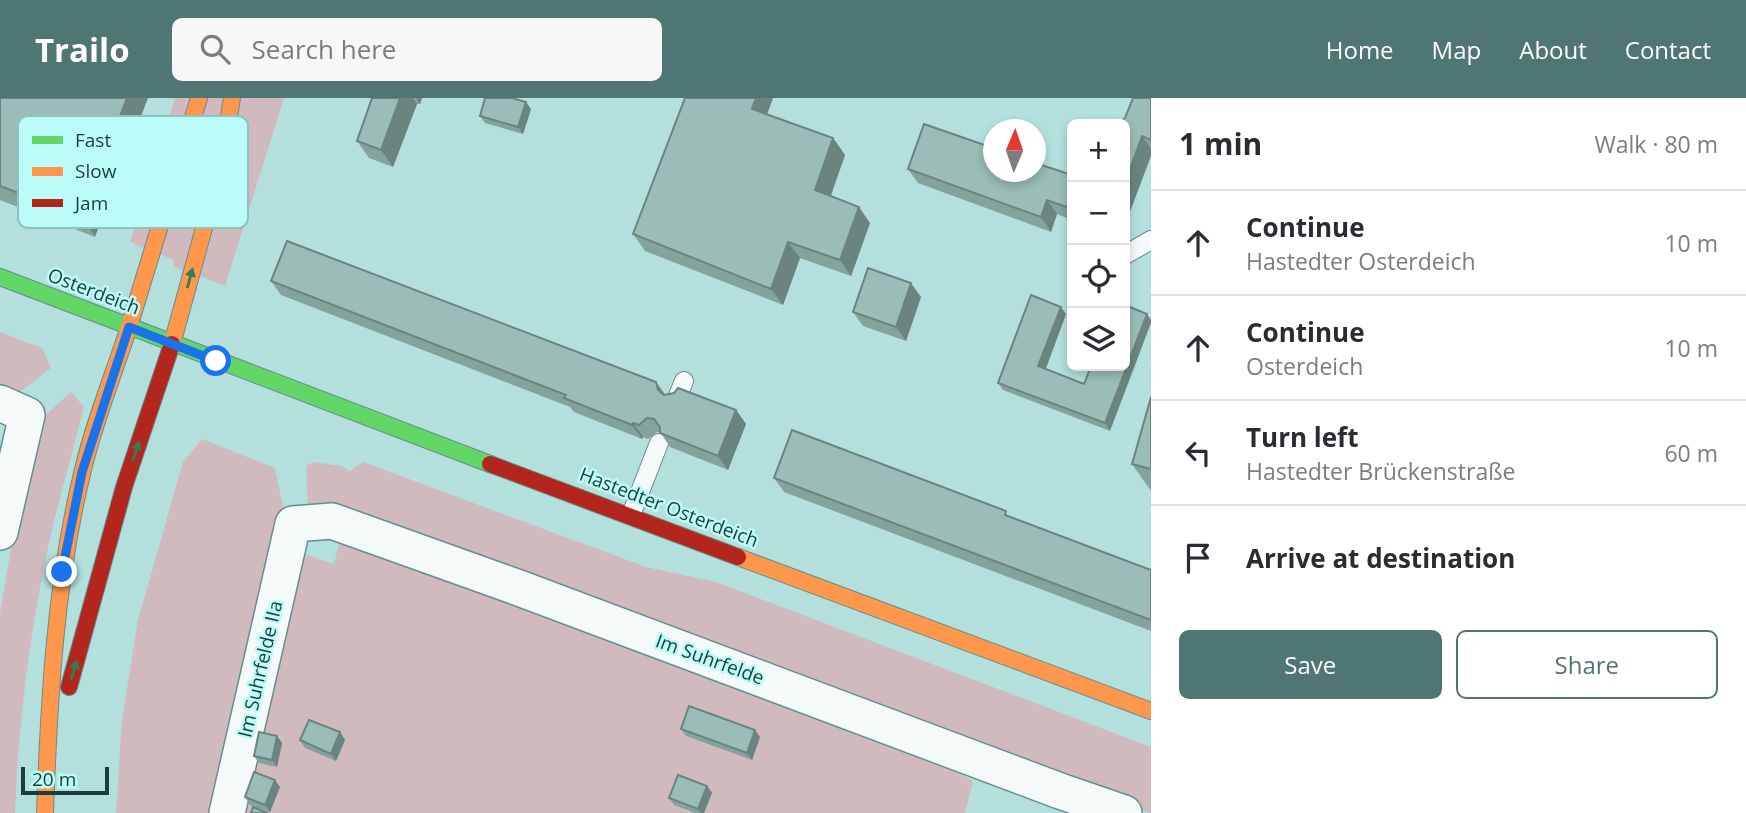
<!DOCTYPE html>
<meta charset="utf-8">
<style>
body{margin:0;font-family:"Open Sans",sans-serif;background:#f7f7f7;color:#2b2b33}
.controls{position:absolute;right:21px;top:21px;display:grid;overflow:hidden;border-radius:10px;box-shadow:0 4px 10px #0003}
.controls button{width:63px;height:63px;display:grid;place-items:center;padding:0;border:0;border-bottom:2px solid #e1e1e2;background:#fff;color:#2b2b33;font:35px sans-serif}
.compass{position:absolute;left:983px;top:21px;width:63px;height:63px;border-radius:50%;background:#fff;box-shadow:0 4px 10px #0003;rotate:2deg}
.scale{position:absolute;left:21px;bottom:18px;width:88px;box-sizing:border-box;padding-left:7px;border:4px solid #1b3e3c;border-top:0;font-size:19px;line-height:24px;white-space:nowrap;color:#1b3e3c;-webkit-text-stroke:5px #bcfcf8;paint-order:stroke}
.stop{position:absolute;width:21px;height:21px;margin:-16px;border:5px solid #1a73e8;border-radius:50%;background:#fff}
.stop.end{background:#1a73e8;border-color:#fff;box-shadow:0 2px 7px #0008}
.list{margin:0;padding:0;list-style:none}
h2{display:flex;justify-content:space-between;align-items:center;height:91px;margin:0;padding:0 28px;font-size:30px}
h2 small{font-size:23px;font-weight:400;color:#7c7c81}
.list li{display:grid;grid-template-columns:46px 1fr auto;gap:21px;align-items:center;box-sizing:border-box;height:105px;padding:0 28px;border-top:2px solid #e1e1e2}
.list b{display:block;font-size:26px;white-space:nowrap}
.list p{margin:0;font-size:23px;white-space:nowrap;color:#7c7c81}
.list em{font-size:23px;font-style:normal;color:#7c7c81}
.actions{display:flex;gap:14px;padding:21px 28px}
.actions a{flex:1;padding:16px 0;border:2px solid #507674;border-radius:10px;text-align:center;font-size:24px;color:#507674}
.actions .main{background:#507674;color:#fff}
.icon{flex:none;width:38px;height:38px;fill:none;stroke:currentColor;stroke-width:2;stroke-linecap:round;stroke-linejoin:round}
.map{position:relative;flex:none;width:1151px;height:715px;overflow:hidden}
header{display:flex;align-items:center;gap:42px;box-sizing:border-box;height:98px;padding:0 35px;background:#507674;color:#fff}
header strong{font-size:33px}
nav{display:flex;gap:38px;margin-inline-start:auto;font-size:24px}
.search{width:490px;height:63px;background:#f7f7f7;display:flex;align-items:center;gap:18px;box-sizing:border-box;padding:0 24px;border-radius:10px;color:#7c7c81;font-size:26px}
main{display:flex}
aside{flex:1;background:#fff}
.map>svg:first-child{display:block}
.green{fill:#d1babe}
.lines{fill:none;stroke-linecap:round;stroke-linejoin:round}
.lane-casing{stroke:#678d8c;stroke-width:20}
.street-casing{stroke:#678d8c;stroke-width:38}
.fast-casing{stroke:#678d8c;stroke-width:18}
.slow-casing{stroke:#678d8c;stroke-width:18}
.jam-casing{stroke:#678d8c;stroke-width:18}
.lane{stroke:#f4fafa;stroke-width:18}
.street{stroke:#f4fafa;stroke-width:35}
.fast{stroke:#63d668;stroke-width:16}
.slow{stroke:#ff974d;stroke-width:16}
.jam{stroke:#b3261e;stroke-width:16}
.wall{fill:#85a39d}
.shaded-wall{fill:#6c8480}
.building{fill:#9bbdb7;stroke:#6c8480;stroke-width:2}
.oneway{fill:#387b4e}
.route{stroke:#1a73e8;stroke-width:9}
.labels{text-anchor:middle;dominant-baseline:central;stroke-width:5;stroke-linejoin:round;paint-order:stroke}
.street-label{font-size:19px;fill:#1b3e3c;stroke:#bcfcf8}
.key{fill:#bcfcf8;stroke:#8cc3c0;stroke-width:2}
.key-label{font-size:19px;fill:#1b3e3c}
</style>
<header>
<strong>Trailo</strong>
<div class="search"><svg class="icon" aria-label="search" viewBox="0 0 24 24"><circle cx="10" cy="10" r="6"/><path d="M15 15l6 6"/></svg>Search here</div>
<nav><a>Home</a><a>Map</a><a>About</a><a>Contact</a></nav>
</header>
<main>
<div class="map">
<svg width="1151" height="715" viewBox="0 0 1151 715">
<rect width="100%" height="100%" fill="#b3dfdd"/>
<!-- green -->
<g class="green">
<polygon points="175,0 284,0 225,188 173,168 174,162 130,144"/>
<polygon points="0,234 42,250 51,270 17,296 0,289"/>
<path d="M 71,294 L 84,309 C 71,361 55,413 45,465 C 28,546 18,633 15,715 L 0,715 L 0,515 L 17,416 L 38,324 Z"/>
<polygon points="202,341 275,370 286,423 216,715 116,715 122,622 138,522 183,364"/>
<polygon points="313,364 341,368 350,373 363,364 646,469 716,484 1151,649 1151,715 308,413 306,368"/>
<polygon points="341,438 506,499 537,517 958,675 973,683 965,715 240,715 298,454 334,466"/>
</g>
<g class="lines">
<!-- lane casing -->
<g class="lane-casing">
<g id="lane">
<polyline points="1125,157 1151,142"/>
<polyline points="677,300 684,283"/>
<polyline points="631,417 659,345"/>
</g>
</g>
<!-- street casing -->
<g class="street-casing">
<g id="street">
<polyline points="0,305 27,317 0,434"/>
<polyline points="227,715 293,426 332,423 519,490 1060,693 1124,715"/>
</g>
</g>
<!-- fast casing -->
<g class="fast-casing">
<polyline id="fast" points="0,179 490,366"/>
</g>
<!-- slow casing -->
<g class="slow-casing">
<g id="slow">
<polyline points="129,229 199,0"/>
<polyline points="172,246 220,72 232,0"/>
<polyline points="738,459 1151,613"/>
<path d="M 45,715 C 49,602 55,487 82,376 C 93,327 113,278 129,229"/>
</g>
</g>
<!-- jam casing -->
<g class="jam-casing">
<g id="jam">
<polyline points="490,366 738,459"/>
<polyline points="69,589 124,389 172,246"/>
</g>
</g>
<!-- lane -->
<use href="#lane" class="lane"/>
<!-- street -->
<use href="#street" class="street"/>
<!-- fast -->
<use href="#fast" class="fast"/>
<!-- slow -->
<use href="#slow" class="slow"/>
<!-- jam -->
<use href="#jam" class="jam"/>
</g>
<!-- wall -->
<g class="wall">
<polygon points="0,0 95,139 0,102"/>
<polygon points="372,0 422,0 420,6 417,6 393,69 369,60 357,43"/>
<polygon points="773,0 767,16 833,40 845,57 830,98 870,125 851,178 800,160 783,207 645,153 633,136"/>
<polygon points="1151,0 1151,58 1125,20"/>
<polygon points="531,11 523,36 485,25 480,18"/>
<polygon points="908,71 1072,77 1072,122 1057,116 1051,134 918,85"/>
<polygon points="271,183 665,297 736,312 746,326 728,372 670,349 660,334 657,334 648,341 643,339 642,341 574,314 570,309 281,197"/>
<polygon points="921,199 906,243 863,228 853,214"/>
<polygon points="1066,216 1045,271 1084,286 1110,333 1003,292 998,285"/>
<polygon points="1151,299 1151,393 1132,366"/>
<polygon points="774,380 1010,419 1151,472 1151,533 784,394"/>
<polygon points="681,631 760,639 752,662 686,638"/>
<polygon points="340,634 345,642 336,663 305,650 300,642"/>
<polygon points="277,638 282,645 277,669 259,665 254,658"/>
<polygon points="707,688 712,695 704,715 695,715 674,707 669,700"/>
<polygon points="280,689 270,714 250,707 245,699"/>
</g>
<!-- shaded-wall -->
<g class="shaded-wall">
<polygon points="127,0 148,0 95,139 82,119"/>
<polygon points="400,0 413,0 417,6 393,69 381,52"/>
<polygon points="416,0 422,0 420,6"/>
<polygon points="756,0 773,0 763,27 752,11"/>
<polygon points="526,4 531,11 523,36 518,29"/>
<polygon points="1142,38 1151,51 1151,58 1125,127 1125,85"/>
<polygon points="833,40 845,57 827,109 815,92"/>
<polygon points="1047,102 1057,116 1051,134 1041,119"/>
<polygon points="859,109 870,125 851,178 840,162"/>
<polygon points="788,144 800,160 783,207 771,191"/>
<polygon points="911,185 921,199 906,243 896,229"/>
<polygon points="1061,209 1066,216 1044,276 1038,268"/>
<polygon points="1147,216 1151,222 1151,225 1110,333 1105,325"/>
<polygon points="656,284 666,298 658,292"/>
<polygon points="736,312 746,326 728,372 718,358"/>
<polygon points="633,325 643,339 642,341 632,327"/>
<polygon points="755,632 760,639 752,662 747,655"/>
<polygon points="340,634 345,642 336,663 331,656"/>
<polygon points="277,638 282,645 277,669 272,662"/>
<polygon points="275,682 280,689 270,714 265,707"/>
<polygon points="707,688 712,695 704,715 701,715 698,711"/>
</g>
<!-- building -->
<g class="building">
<polygon points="0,0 127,0 82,119 0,88"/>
<polygon points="372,0 400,0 381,52 357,43"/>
<polygon points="485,0 512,0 526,4 518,29 480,18"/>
<polygon points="685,0 756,0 752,11 833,40 815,92 859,109 840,162 788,144 771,191 633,136"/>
<polygon points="1133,0 1151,0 1151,42 1142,38 1125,85 1125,26 1118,26 1125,20"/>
<polygon points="924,26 993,50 993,74 1035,74 1035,65 1072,77 1072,111 1047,102 1041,119 908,71"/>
<polygon points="287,143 656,284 658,292 664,297 674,295 678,290 736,312 718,358 660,335 660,329 654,321 647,320 639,327 633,325 632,327 564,300 566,297 271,183"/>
<polygon points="868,170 911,185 896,229 853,214"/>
<polygon points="1031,197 1061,209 1038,268 1084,286 1091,268 1125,268 1125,207 1147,216 1105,325 998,285"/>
<polygon points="1151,299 1151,371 1132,366"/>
<polygon points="792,332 1006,413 1005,417 1151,472 1151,522 774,380"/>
<polygon points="689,608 755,632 747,655 681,631"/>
<polygon points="309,622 340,634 331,656 300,642"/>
<polygon points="259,634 277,638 272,662 254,658"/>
<polygon points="254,674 275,682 265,707 245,699"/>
<polygon points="678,677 707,688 698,711 669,700"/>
<polygon points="253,709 268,715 251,715"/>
</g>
<!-- one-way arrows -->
<defs><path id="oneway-solid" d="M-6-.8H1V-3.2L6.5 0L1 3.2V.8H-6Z" transform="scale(1.75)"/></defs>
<g class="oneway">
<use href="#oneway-solid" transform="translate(190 180) rotate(-75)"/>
<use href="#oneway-solid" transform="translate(136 353) rotate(-72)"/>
<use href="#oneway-solid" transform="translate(74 572) rotate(-73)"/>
</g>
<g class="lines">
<!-- route -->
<polyline class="route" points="62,474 82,374 129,229 216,263"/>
</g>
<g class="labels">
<!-- street labels -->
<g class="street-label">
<text transform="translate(94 193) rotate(21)">Osterdeich</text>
<text transform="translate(669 409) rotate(21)">Hastedter Osterdeich</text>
<text transform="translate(710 561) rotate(20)">Im Suhrfelde</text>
<text transform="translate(260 571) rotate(-77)">Im Suhrfelde IIa</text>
</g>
</g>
<!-- legend -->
<rect x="18" y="18" width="230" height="112" rx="10" class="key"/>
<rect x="32" y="38" width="31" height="8" fill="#63d668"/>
<rect x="32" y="69" width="31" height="9" fill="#ff974d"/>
<rect x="32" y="101" width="31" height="8" fill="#b3261e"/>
<g class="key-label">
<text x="75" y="49">Fast</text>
<text x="75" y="80">Slow</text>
<text x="75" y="112">Jam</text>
</g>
</svg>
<div class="controls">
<button>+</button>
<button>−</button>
<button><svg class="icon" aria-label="locate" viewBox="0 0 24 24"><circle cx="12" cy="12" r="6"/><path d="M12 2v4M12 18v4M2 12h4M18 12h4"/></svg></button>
<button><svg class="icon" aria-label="layers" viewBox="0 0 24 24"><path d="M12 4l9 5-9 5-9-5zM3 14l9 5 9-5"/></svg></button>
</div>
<svg class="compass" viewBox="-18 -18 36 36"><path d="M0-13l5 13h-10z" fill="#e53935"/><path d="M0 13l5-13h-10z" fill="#7c7c81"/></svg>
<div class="scale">20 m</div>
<div class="stop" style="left:216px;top:263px"></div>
<div class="stop end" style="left:62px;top:474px"></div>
</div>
<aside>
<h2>1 min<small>Walk · 80 m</small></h2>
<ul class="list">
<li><svg class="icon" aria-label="ahead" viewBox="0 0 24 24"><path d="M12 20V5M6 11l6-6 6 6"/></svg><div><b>Continue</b><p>Hastedter Osterdeich</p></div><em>10 m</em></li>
<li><svg class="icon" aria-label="ahead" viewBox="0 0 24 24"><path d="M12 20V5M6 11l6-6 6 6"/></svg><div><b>Continue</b><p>Osterdeich</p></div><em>10 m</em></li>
<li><svg class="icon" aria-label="left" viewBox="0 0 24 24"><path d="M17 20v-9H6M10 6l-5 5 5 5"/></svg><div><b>Turn left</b><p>Hastedter Brückenstraße</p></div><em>60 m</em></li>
<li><svg class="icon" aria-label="arrive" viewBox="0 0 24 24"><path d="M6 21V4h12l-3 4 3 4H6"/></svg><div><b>Arrive at destination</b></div></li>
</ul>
<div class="actions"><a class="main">Save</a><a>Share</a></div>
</aside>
</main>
